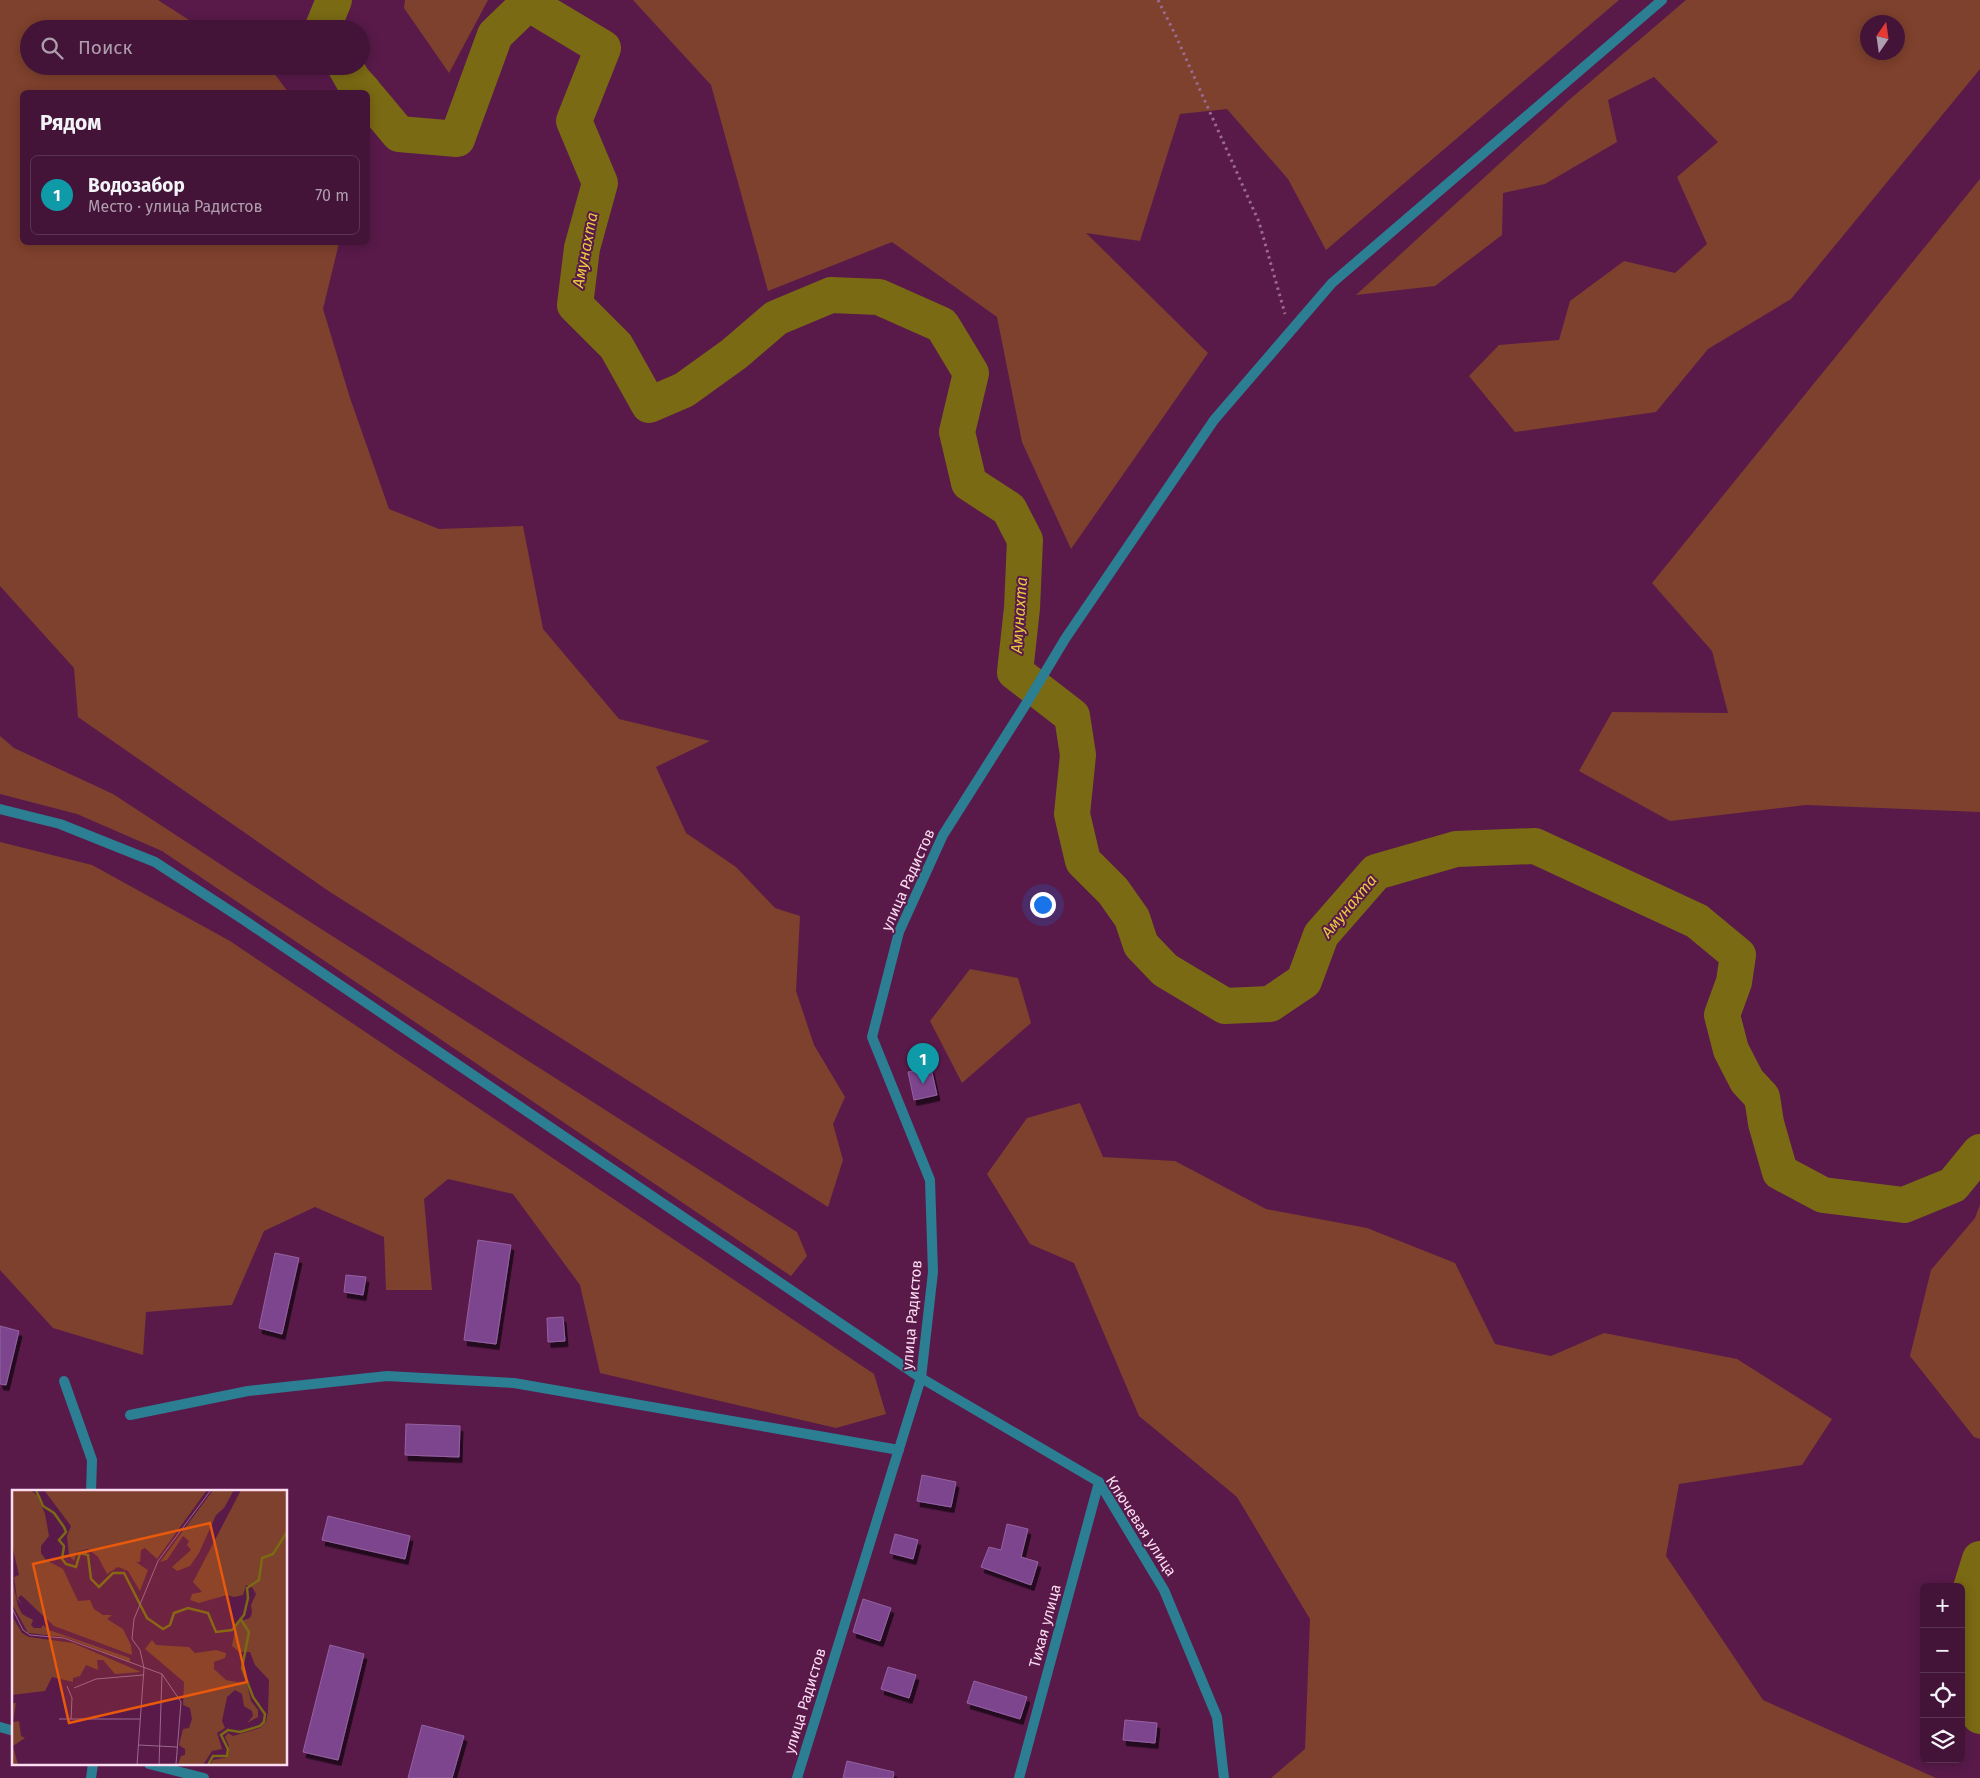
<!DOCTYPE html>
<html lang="ru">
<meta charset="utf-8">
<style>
body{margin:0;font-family:"Fira Sans",sans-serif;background:#4a1d40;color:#f1f3f6}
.controls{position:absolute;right:15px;bottom:15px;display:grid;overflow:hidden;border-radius:8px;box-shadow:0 2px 12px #0003}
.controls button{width:45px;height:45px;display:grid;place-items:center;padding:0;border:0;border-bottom:1px solid #5b3353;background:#431438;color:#f1f3f6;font:25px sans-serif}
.compass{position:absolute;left:1860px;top:15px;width:45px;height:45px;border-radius:50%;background:#431438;box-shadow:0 2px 12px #0003;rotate:13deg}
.you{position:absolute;left:1042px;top:904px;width:18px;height:18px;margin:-12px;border:4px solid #fff;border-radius:50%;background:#1a73e8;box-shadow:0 0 0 8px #1a73e833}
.badge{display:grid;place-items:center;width:32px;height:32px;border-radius:50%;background:#ea580c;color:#fff;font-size:16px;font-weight:700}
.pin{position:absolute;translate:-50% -41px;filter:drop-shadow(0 1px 2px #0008)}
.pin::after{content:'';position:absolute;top:26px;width:18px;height:15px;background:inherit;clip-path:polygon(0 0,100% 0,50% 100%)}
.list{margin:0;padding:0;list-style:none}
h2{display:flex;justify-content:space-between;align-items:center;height:65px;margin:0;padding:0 20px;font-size:21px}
h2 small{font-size:16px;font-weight:400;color:#af9eae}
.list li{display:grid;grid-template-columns:32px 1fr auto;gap:15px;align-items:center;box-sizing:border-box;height:80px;margin:0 10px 10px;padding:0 10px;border:1px solid #5b3353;border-radius:8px}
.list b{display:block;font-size:19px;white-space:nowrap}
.list p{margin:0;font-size:16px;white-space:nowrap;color:#af9eae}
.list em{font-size:16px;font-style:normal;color:#af9eae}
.icon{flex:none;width:28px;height:28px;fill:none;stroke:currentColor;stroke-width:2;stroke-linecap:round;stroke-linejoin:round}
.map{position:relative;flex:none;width:1980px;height:1778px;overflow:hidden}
.search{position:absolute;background:#431438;box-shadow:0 2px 12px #0003;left:20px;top:20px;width:350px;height:55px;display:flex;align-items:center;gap:12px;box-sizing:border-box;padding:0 18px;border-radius:28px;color:#af9eae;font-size:19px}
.panel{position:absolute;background:#431438;box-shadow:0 2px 12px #0003;left:20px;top:90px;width:350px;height:155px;border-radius:8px}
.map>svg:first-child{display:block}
.green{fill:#7e412d;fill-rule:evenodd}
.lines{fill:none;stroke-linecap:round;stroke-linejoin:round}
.river{stroke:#7a6a14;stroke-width:36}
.building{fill:#7d458d;stroke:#9362a2;filter:url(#shadow)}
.path{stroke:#9c6a8f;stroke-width:3;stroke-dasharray:2.5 4;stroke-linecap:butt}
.lane{stroke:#2c7e93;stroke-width:10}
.street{stroke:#2c7e93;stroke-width:10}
.labels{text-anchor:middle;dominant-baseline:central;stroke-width:4;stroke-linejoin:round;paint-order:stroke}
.street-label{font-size:15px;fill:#fcdcf1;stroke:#591a4a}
.water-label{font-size:16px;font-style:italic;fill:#e7cc3d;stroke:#591a4a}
.inset-river{fill:none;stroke:#7a6a14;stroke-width:2.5}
.inset-road{fill:none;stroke:#9a688d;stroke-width:1}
.view{fill:#e8590c;fill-opacity:0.15;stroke:#e8590c;stroke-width:2.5}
.inset-edge{fill:none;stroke:#fcdcf1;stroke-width:2.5}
</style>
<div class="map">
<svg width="1980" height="1778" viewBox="0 0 1980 1778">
<defs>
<filter id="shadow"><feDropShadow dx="3" dy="5.5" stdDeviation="0" flood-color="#0009"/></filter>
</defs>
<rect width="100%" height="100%" fill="#591a4a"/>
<!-- green -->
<g class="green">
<polygon points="0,0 158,0 203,29 29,29 29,66 263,66 274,73 288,92 22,92 22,242 339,243 323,309 350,398 389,509 439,529 523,526 543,629 619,719 710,741 656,767 686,833 736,867 775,908 800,916 796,991 814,1045 845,1097 833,1124 843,1160 828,1207 330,892 78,717 74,668 0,586"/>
<polygon points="405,0 488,0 449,73 404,8"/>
<polygon points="633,0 1619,0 1326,250 1288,179 1227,109 1180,114 1140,241 1086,233 1208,353 1071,549 1022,442 997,317 892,242 768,291 711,85"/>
<path d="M 1686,0 L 1980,0 L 1980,69 L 1791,299 L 1708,349 L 1656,412 L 1515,432 L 1469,376 L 1499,345 L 1559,340 L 1570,301 L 1624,261 L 1675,273 L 1707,244 L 1677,177 L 1718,142 L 1654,77 L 1608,100 L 1617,142 L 1545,184 L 1503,193 L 1502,235 L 1435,286 L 1356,295 L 1569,100 ZM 1868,22 L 1898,22 L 1898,52 L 1868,52 Z"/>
<polygon points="1980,179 1980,812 1806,805 1670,821 1579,771 1612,712 1728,713 1712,651 1652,583"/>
<polygon points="0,736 14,748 113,794 260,890 797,1232 807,1256 791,1276 162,851 77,814 0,794"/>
<polygon points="0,842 92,865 230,941 874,1374 886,1414 836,1428 600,1373 580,1285 513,1194 448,1179 424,1199 432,1290 386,1290 384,1237 315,1207 264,1231 232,1305 146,1312 143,1355 53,1328 0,1270"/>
<polygon points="970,969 1018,978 1031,1023 962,1083 930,1021"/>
<polygon points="1080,1103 1103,1157 1175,1161 1266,1209 1367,1228 1455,1263 1495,1344 1551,1356 1604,1333 1737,1359 1832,1419 1802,1465 1679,1484 1666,1556 1763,1700 1936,1778 1271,1778 1305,1749 1310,1619 1237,1497 1139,1416 1074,1263 1030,1244 987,1174 1027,1118"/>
<polygon points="1980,1205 1980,1439 1974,1437 1910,1356 1931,1270 1975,1218"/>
</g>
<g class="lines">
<!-- river -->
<g class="river">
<polyline points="324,29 323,27 334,0"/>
<polyline points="345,66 353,80 364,92"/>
<polyline points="368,97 399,134 457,139 495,35 528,3 603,48 574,121 600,183 582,248 575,305 616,346 649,405 684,390 734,354 776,318 831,295 879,297 942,325 971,373 957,432 969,483 1009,509 1025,540 1022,608 1015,672 1072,716 1078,755 1072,814 1083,861 1113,891 1132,918 1141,945 1165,970 1225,1006 1270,1004 1304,981 1321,935 1376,872 1456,849 1535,846 1697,921 1738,955 1734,982 1722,1015 1731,1050 1747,1081 1762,1097 1766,1123 1780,1172 1823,1195 1904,1205 1953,1185 1980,1152"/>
<polyline points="1980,1559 1963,1614 1970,1691 1980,1716"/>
</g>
</g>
<!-- building -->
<g class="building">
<polygon points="931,1068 937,1095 914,1100 908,1072"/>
<polygon points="478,1240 511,1245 496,1344 464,1340"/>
<polygon points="275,1253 299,1258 282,1334 259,1328"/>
<polygon points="346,1275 366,1277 363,1295 344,1292"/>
<polygon points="563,1317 565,1341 548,1342 547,1318"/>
<polygon points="0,1326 19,1331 6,1385 0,1384"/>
<polygon points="406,1424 460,1426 459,1457 405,1455"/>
<polygon points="922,1475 956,1482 951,1507 917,1501"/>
<polygon points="328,1516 410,1536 405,1559 322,1540"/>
<polygon points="1007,1524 1028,1529 1021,1557 1038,1562 1031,1585 981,1567 989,1547 1001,1550"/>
<polygon points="895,1534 918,1540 913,1559 890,1553"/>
<polygon points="863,1599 891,1608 880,1641 853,1632"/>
<polygon points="330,1645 364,1654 338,1760 303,1752"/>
<polygon points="888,1667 916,1675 909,1698 881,1689"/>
<polygon points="974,1681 1027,1697 1020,1719 967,1703"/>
<polygon points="1125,1720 1157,1723 1155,1743 1123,1740"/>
<polygon points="422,1725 464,1736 452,1778 408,1778"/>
<polygon points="847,1761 894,1772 893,1778 843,1778"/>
</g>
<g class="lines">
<!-- path -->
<polyline class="path" points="1158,0 1175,34 1259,222 1285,314"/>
<!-- lane -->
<g class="lane">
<polyline points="64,1381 92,1460 91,1492"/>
<polyline points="91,1778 93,1764"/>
</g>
<!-- street -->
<g class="street">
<polyline points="0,809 60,824 155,862 244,920 921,1378 1099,1482 1164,1590 1217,1717 1224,1778"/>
<polyline points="130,1415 248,1391 387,1376 514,1383 899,1450"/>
<polyline points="0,1727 14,1731"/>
<polyline points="149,1764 204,1778"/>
<polyline points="797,1778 921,1378 933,1272 930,1180 872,1037 899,932 943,835 1026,704 1065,639 1214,420 1332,283 1662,0"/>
<polyline points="1019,1778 1099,1482"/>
</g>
</g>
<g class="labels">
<!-- street labels -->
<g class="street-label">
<text transform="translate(908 880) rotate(-66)">улица Радистов</text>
<text transform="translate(912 1315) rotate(-85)">улица Радистов</text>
<text transform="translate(1141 1526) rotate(57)">Ключевая улица</text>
<text transform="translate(1045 1626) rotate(-75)">Тихая улица</text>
<text transform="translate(805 1701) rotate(-73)">улица Радистов</text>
</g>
<!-- water labels -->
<g class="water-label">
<text transform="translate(585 250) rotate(-79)">Амунахта</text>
<text transform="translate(1019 615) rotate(-86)">Амунахта</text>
<text transform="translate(1349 906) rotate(-50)">Амунахта</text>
</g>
</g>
<!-- overview -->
<g transform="translate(12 1490)">
<rect width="275" height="275" fill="#591a4a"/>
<path d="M 0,0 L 18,0 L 25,5 L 33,24 L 37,46 L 29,56 L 29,63 L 34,70 L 51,79 L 66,111 L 78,110 L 82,119 L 91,125 L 100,125 L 95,129 L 111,139 L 119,155 L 120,165 L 42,136 L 9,105 L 6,108 L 10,115 L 5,109 L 2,87 L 7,85 L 0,55 ZM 32,0 L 195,0 L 145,69 L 133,58 L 129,60 L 128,72 L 124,72 L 136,80 L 128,101 L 116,81 L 106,77 L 95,84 L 86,67 L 76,59 L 65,62 L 62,71 L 57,66 L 55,46 L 59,36 ZM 201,0 L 222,0 L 212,18 L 204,25 L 187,63 L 178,76 L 165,81 L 160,77 L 179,60 L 175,55 L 177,51 L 171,46 L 155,70 L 148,72 ZM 229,0 L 275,0 L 275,275 L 198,275 L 201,270 L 216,267 L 217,256 L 213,247 L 216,243 L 221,246 L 248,238 L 254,232 L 256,222 L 257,190 L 243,175 L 238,162 L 227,162 L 220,156 L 224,133 L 238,128 L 240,123 L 239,115 L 244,104 L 240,97 L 234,95 L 231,105 L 222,107 L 215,105 L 187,113 L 178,110 L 180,104 L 190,102 L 181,92 ZM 0,88 L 6,116 L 10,124 L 21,130 L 19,135 L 22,138 L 29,138 L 31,135 L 37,140 L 118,168 L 118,172 L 53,147 L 16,143 L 0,114 ZM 0,126 L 10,143 L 17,147 L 61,153 L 129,182 L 103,184 L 91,170 L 85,170 L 86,180 L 74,175 L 68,186 L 61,188 L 61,192 L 40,187 L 33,201 L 0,205 ZM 140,150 L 144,155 L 177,157 L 183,163 L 204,160 L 214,163 L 213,168 L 202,172 L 202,179 L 214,190 L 235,194 L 239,211 L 246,220 L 246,227 L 235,233 L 241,226 L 240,221 L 232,216 L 230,204 L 223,200 L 215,207 L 210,231 L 213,238 L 205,243 L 210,259 L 200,261 L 191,275 L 166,275 L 169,266 L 173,265 L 173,259 L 167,255 L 171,239 L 177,238 L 180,229 L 178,218 L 171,215 L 172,192 L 133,159 ZM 0,213 L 4,213 L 1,232 L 7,231 L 9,246 L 13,248 L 1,256 L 6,275 L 0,275 Z" fill="#7e412d"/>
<path class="inset-river" d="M 24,0 L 31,16 L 42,23 L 52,37 L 54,42 L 47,50 L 52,56 L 50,69 L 54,74 L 64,77 L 68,63 L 76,65 L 79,89 L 87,97 L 101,83 L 112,83 L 135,128 L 151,139 L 158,135 L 162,123 L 176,118 L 196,123 L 204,142 L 220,140 L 232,125 L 236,108 L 235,98 L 247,90 L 250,68 L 261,64 L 275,42M 196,275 L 201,266 L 215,266 L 216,259 L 209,245 L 216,240 L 228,242 L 248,236 L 252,232 L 253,224 L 241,207 L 230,178 L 237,142 L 228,128"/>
<path class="inset-road" d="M 0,118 L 11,140 L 18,145 L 52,148 L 150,184 L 169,212 L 164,274M 55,196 L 60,208 L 59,229M 62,198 L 84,189 L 131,185M 47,229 L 128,229M 127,255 L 165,257M 125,275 L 132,178 L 128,160 L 120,149 L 122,129 L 146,71 L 199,0M 147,275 L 150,184"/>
<path class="view" d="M 198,33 L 235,192 L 57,233 L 21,74 Z"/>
<rect width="275" height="275" class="inset-edge"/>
</g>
</svg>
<div class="controls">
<button>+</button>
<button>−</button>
<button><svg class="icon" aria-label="locate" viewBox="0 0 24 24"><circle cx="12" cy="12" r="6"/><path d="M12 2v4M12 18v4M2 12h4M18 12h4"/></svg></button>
<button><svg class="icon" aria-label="layers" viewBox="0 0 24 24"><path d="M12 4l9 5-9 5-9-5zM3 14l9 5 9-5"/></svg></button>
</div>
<svg class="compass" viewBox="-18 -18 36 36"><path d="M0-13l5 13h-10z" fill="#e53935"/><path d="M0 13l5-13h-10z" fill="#af9eae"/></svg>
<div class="you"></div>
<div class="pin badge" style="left:923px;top:1084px;background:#0f9aa8">1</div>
<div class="search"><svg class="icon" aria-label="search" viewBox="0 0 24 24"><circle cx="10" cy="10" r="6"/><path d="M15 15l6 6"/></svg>Поиск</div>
<section class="panel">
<h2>Рядом<small></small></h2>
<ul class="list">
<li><span class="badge" style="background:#0f9aa8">1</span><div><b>Водозабор</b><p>Место · улица Радистов</p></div><em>70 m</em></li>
</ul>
</section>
</div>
